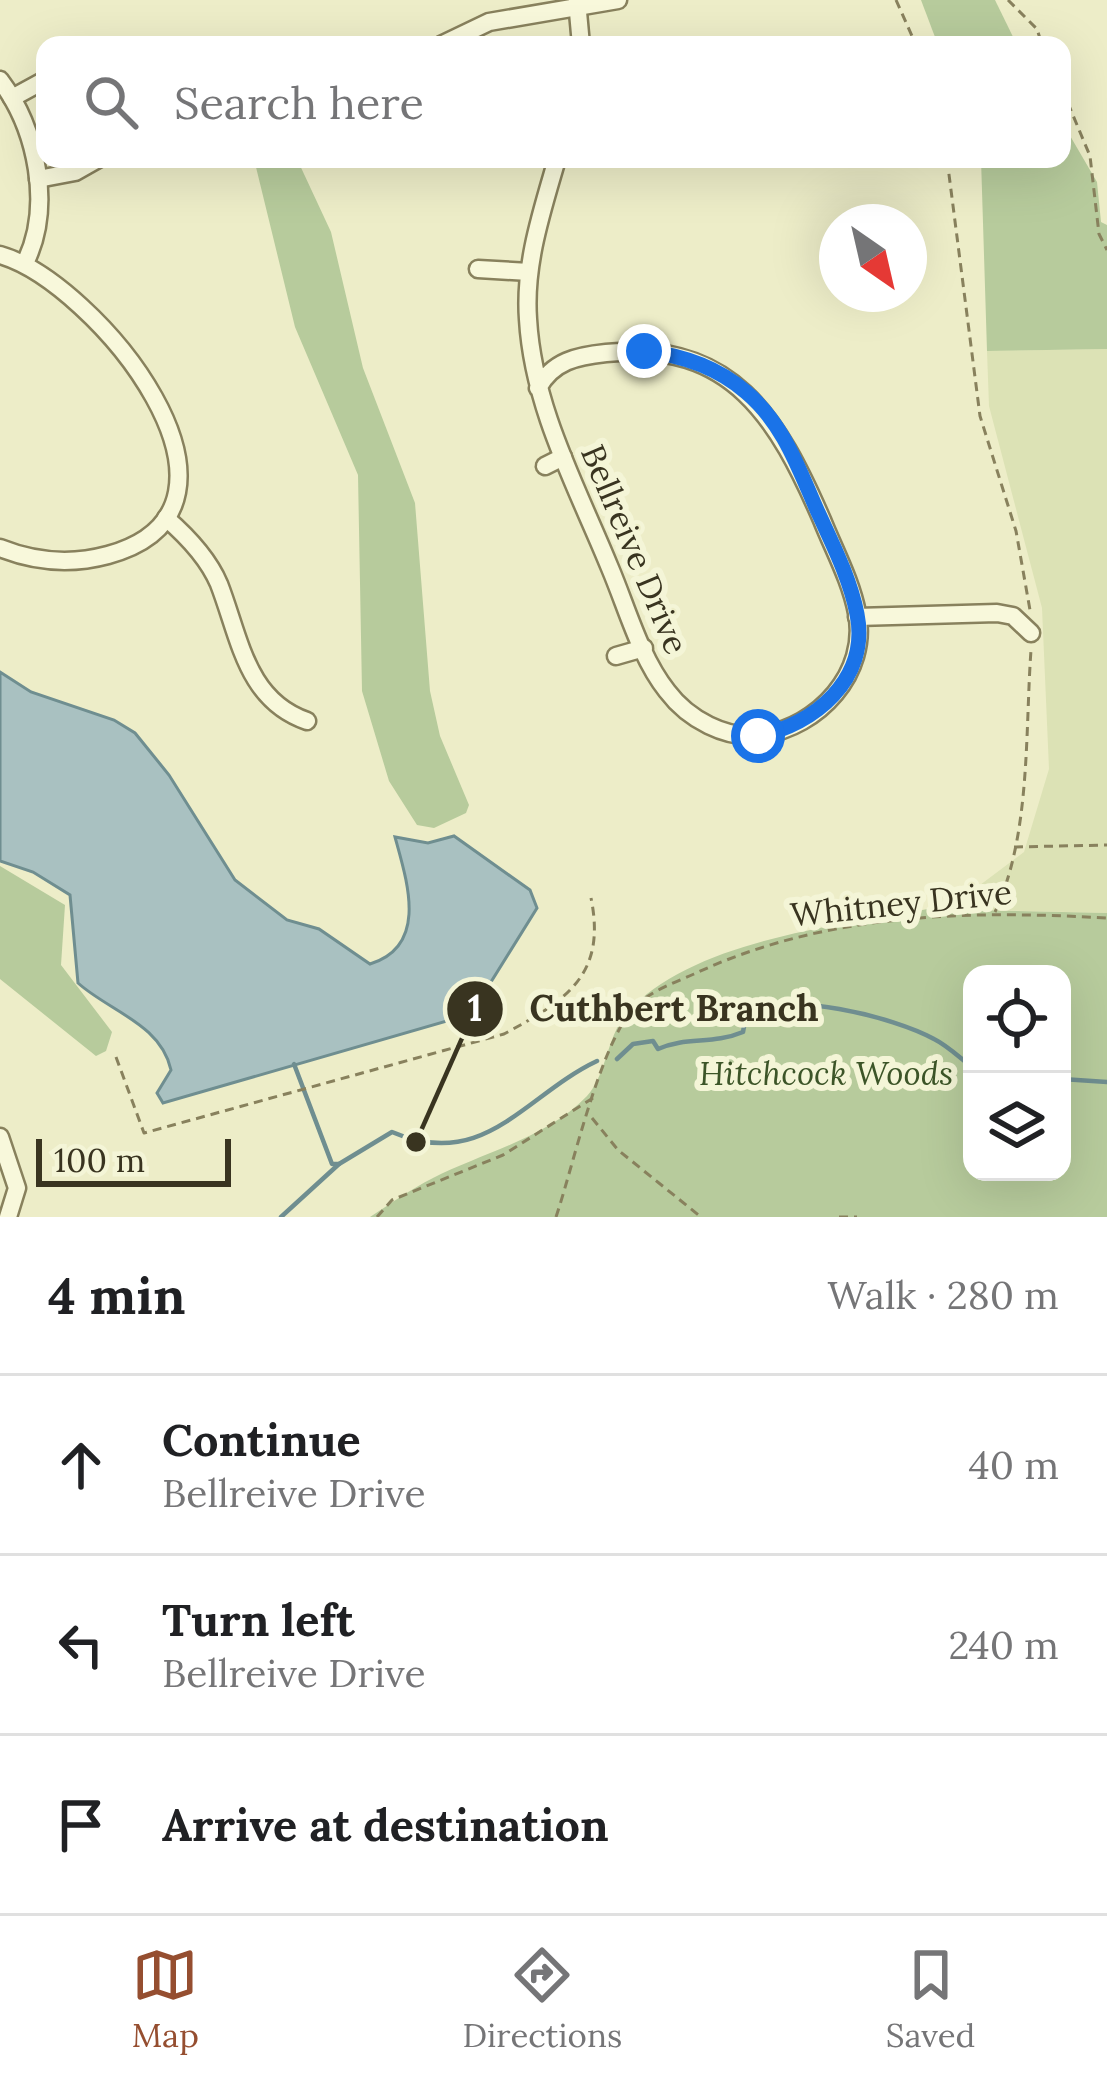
<!DOCTYPE html>
<meta charset="utf-8">
<style>
body{margin:0;font-family:Lora,serif;background:#f2f2f2;color:#202124}
.controls{position:absolute;right:36px;bottom:36px;display:grid;overflow:hidden;border-radius:24px;box-shadow:0 12px 48px #0002}
.controls button{width:108px;height:108px;display:grid;place-items:center;padding:0;border:0;border-bottom:3px solid #e0e0e0;background:#fff;color:#202124;font:60px sans-serif}
.compass{position:absolute;left:819px;top:204px;width:108px;height:108px;border-radius:50%;background:#fff;box-shadow:0 12px 48px #0002;rotate:146deg}
.scale{position:absolute;left:36px;bottom:30px;width:195px;box-sizing:border-box;padding-left:12px;border:6px solid #393420;border-top:0;font-size:33px;line-height:42px;white-space:nowrap;color:#393420;-webkit-text-stroke:9px #f4f5d7;paint-order:stroke}
.stop{position:absolute;width:36px;height:36px;margin:-27px;border:9px solid #1a73e8;border-radius:50%;background:#fff}
.stop.end{background:#1a73e8;border-color:#fff;box-shadow:0 3px 12px #0008}
.list{margin:0;padding:0;list-style:none}
h2{display:flex;justify-content:space-between;align-items:center;height:156px;margin:0;padding:0 48px;font-size:51px}
h2 small{font-size:39px;font-weight:400;color:#757577}
.list li{display:grid;grid-template-columns:78px 1fr auto;gap:36px;align-items:center;box-sizing:border-box;height:180px;padding:0 48px;border-top:3px solid #e0e0e0}
.list b{display:block;font-size:45px;white-space:nowrap}
.list p{margin:0;font-size:39px;white-space:nowrap;color:#757577}
.list em{font-size:39px;font-style:normal;color:#757577}
.icon{flex:none;width:66px;height:66px;fill:none;stroke:currentColor;stroke-width:2;stroke-linecap:round;stroke-linejoin:round}
.map{position:relative;flex:none;width:1107px;height:1217px;overflow:hidden}
.search{position:absolute;background:#fff;box-shadow:0 12px 48px #0002;left:36px;right:36px;top:36px;height:132px;display:flex;align-items:center;gap:30px;box-sizing:border-box;padding:0 42px;border-radius:24px;color:#757577;font-size:45px}
.sheet{height:696px;background:#fff}
nav{display:flex;justify-content:space-around;align-items:center;box-sizing:border-box;height:168px;border-top:3px solid #e0e0e0;background:#fff;font-size:33px;color:#757577}
nav a{display:grid;justify-items:center;gap:6px}
nav .on{color:#954e30}
.map>svg:first-child{display:block}
.farmland{fill:#dce2b5}
.green{fill:#b7cb9c;fill-rule:evenodd}
.water{fill:#a9c1c1;stroke:#6f8e90;stroke-width:3}
.lines{fill:none;stroke-linecap:round;stroke-linejoin:round}
.stream{stroke:#6f8e90;stroke-width:4.5}
.minor-casing{stroke:#88815d;stroke-width:21}
.path{stroke:#88815d;stroke-width:3;stroke-dasharray:9 6;stroke-linecap:butt}
.minor{stroke:#f8f8db;stroke-width:16}
.route{stroke:#1a73e8;stroke-width:15}
.labels{text-anchor:middle;dominant-baseline:central;stroke-width:12;stroke-linejoin:round;paint-order:stroke}
.street-label{font-size:33px;fill:#393420;stroke:#f4f5d7}
.park-label{font-size:33px;font-style:italic;fill:#3c5528;stroke:#f4f5d7}
.leader{fill:none;stroke:#393420;stroke-width:4.5}
.callout-dot{fill:#393420;stroke:#f4f5d7;stroke-width:4.5}
.mark-label{font-size:36px;text-anchor:middle;font-weight:bold;fill:#fff}
.callout-label{font-size:36px;text-anchor:middle;font-weight:bold;fill:#393420;stroke:#f4f5d7;stroke-width:12;stroke-linejoin:round;paint-order:stroke}
</style>
<div class="map">
<svg width="1107" height="1217" viewBox="0 0 1107 1217">
<rect width="100%" height="100%" fill="#ededc8"/>
<!-- farmland -->
<polygon class="farmland" points="1107,349 1107,913 948,909 1024,852 1049,769 1042,608 989,406 987,351"/>
<!-- green -->
<g class="green">
<polygon points="921,0 995,0 1017,45 938,45"/>
<polygon points="1062,122 1097,182 1101,222 1107,225 1107,349 987,351 981,159 1062,159"/>
<polygon points="254,159 297,159 331,232 363,368 415,503 430,691 440,736 469,805 466,813 434,828 417,825 389,781 362,691 358,475 295,327"/>
<polygon points="0,866 65,905 61,965 112,1032 106,1051 96,1056 0,979"/>
<path d="M 928,909 L 1107,913 L 1107,1217 L 370,1217 C 390,1204 411,1189 433,1178 C 482,1153 547,1138 587,1096 C 607,1074 607,1035 627,1013 C 690,941 839,925 928,909 ZM 972,974 L 1062,974 L 1062,1172 L 972,1172 Z"/>
</g>
<!-- water -->
<path class="water" d="M 0,672 L 31,692 L 114,720 L 135,733 L 169,775 L 235,880 L 287,920 L 319,929 L 370,964 C 429,946 407,881 395,837 L 428,843 L 454,836 L 530,890 L 537,908 L 471,1014 L 163,1103 L 157,1093 L 171,1070 C 161,1024 109,1011 78,983 L 70,895 L 33,872 L 0,861 Z"/>
<g class="lines">
<!-- stream -->
<g class="stream">
<path d="M 617,1059 L 633,1044 L 653,1041 L 658,1049 C 687,1036 712,1045 743,1032 L 746,1015 C 784,989 894,1017 934,1039 C 948,1046 960,1058 972,1067"/>
<polyline points="294,1064 332,1164 339,1164"/>
<polyline points="1062,1079 1107,1082"/>
<path d="M 281,1217 L 339,1164 L 392,1132 C 484,1172 525,1095 597,1061"/>
</g>
<!-- minor casing -->
<g class="minor-casing">
<g id="minor">
<polyline points="577,1 581,45"/>
<polyline points="441,45 489,22 618,0"/>
<path d="M 0,80 C 37,129 53,207 25,263"/>
<polyline points="12,98 45,80"/>
<polyline points="38,179 75,172 98,159"/>
<path d="M 0,255 C 95,282 280,508 108,555 C 71,565 35,562 0,548"/>
<polyline points="478,269 529,272"/>
<path d="M 538,388 C 553,361 577,356 606,353 C 732,339 778,419 822,520 C 834,550 851,581 857,613 C 869,673 818,727 762,735 C 726,740 688,719 667,691 C 640,657 627,608 610,568 C 577,487 533,408 528,319 C 524,264 542,211 557,159"/>
<polyline points="545,466 563,457"/>
<path d="M 166,518 C 188,537 208,558 219,584 C 240,638 246,700 307,721"/>
<polyline points="857,617 997,613 1013,616 1031,633"/>
<polyline points="616,656 644,648"/>
<polyline points="0,1137 17,1188 8,1217"/>
</g>
</g>
<!-- path -->
<g class="path">
<polyline points="896,0 916,45"/>
<polyline points="1008,0 1037,29 1042,45"/>
<polyline points="1062,89 1090,156 1099,234 1107,250"/>
<polyline points="947,159 980,416 1016,531 1030,610"/>
<polyline points="1014,847 1107,845"/>
<path d="M 995,912 C 1031,835 1025,733 1031,650"/>
<path d="M 116,1057 L 144,1133 L 504,1034 C 565,1001 607,976 591,898"/>
<polyline points="592,1118 618,1150 701,1217"/>
<polyline points="377,1217 392,1200 503,1155 593,1098"/>
<path d="M 556,1217 C 574,1163 598,1053 631,1011 C 645,993 674,983 694,974 C 824,913 966,910 1107,918"/>
<polyline points="839,1217 857,1217"/>
</g>
<!-- minor -->
<use href="#minor" class="minor"/>
</g>
<g class="lines">
<!-- route -->
<path class="route" d="M 644,351 C 681,355 717,367 746,392 C 783,423 798,467 817,510 C 832,543 850,578 857,614 C 870,679 814,725 758,736"/>
</g>
<g class="labels">
<!-- street labels -->
<g class="street-label">
<text transform="translate(635 549) rotate(67)">Bellreive Drive</text>
<text transform="translate(901 903) rotate(-6)">Whitney Drive</text>
</g>
<!-- park labels -->
<g class="park-label">
<text x="826" y="1073">Hitchcock Woods</text>
</g>
</g>
<!-- callouts -->
<path class="leader" d="M416 1142L475 1009"/>
<g class="callout-dot">
<circle cx="416" cy="1142" r="12"/>
<circle cx="475" cy="1009" r="30"/>
</g>
<g class="mark-label">
<text x="475" y="1021">1</text>
</g>
<g class="callout-label">
<text x="674" y="1021">Cuthbert Branch</text>
</g>
</svg>
<div class="controls">
<button><svg class="icon" aria-label="locate" viewBox="0 0 24 24"><circle cx="12" cy="12" r="6"/><path d="M12 2v4M12 18v4M2 12h4M18 12h4"/></svg></button>
<button><svg class="icon" aria-label="layers" viewBox="0 0 24 24"><path d="M12 4l9 5-9 5-9-5zM3 14l9 5 9-5"/></svg></button>
</div>
<svg class="compass" viewBox="-18 -18 36 36"><path d="M0-13l5 13h-10z" fill="#e53935"/><path d="M0 13l5-13h-10z" fill="#757577"/></svg>
<div class="scale">100 m</div>
<div class="stop" style="left:758px;top:736px"></div>
<div class="stop end" style="left:644px;top:351px"></div>
<div class="search"><svg class="icon" aria-label="search" viewBox="0 0 24 24"><circle cx="10" cy="10" r="6"/><path d="M15 15l6 6"/></svg>Search here</div>
</div>
<section class="sheet">
<h2>4 min<small>Walk · 280 m</small></h2>
<ul class="list">
<li><svg class="icon" aria-label="ahead" viewBox="0 0 24 24"><path d="M12 20V5M6 11l6-6 6 6"/></svg><div><b>Continue</b><p>Bellreive Drive</p></div><em>40 m</em></li>
<li><svg class="icon" aria-label="left" viewBox="0 0 24 24"><path d="M17 20v-9H6M10 6l-5 5 5 5"/></svg><div><b>Turn left</b><p>Bellreive Drive</p></div><em>240 m</em></li>
<li><svg class="icon" aria-label="arrive" viewBox="0 0 24 24"><path d="M6 21V4h12l-3 4 3 4H6"/></svg><div><b>Arrive at destination</b></div></li>
</ul>
</section>
<nav>
<a class="on"><svg class="icon" aria-label="map" viewBox="0 0 24 24"><path d="M3 6l6-2 6 2 6-2v14l-6 2-6-2-6 2zM9 4v14M15 6v14"/></svg>Map</a>
<a><svg class="icon" aria-label="directions" viewBox="0 0 24 24"><path d="M12 3l9 9-9 9-9-9zM9 14v-3h6M13 9l2 2-2 2"/></svg>Directions</a>
<a><svg class="icon" aria-label="saved" viewBox="0 0 24 24"><path d="M7 4h10v16l-5-4-5 4z"/></svg>Saved</a>
</nav>
